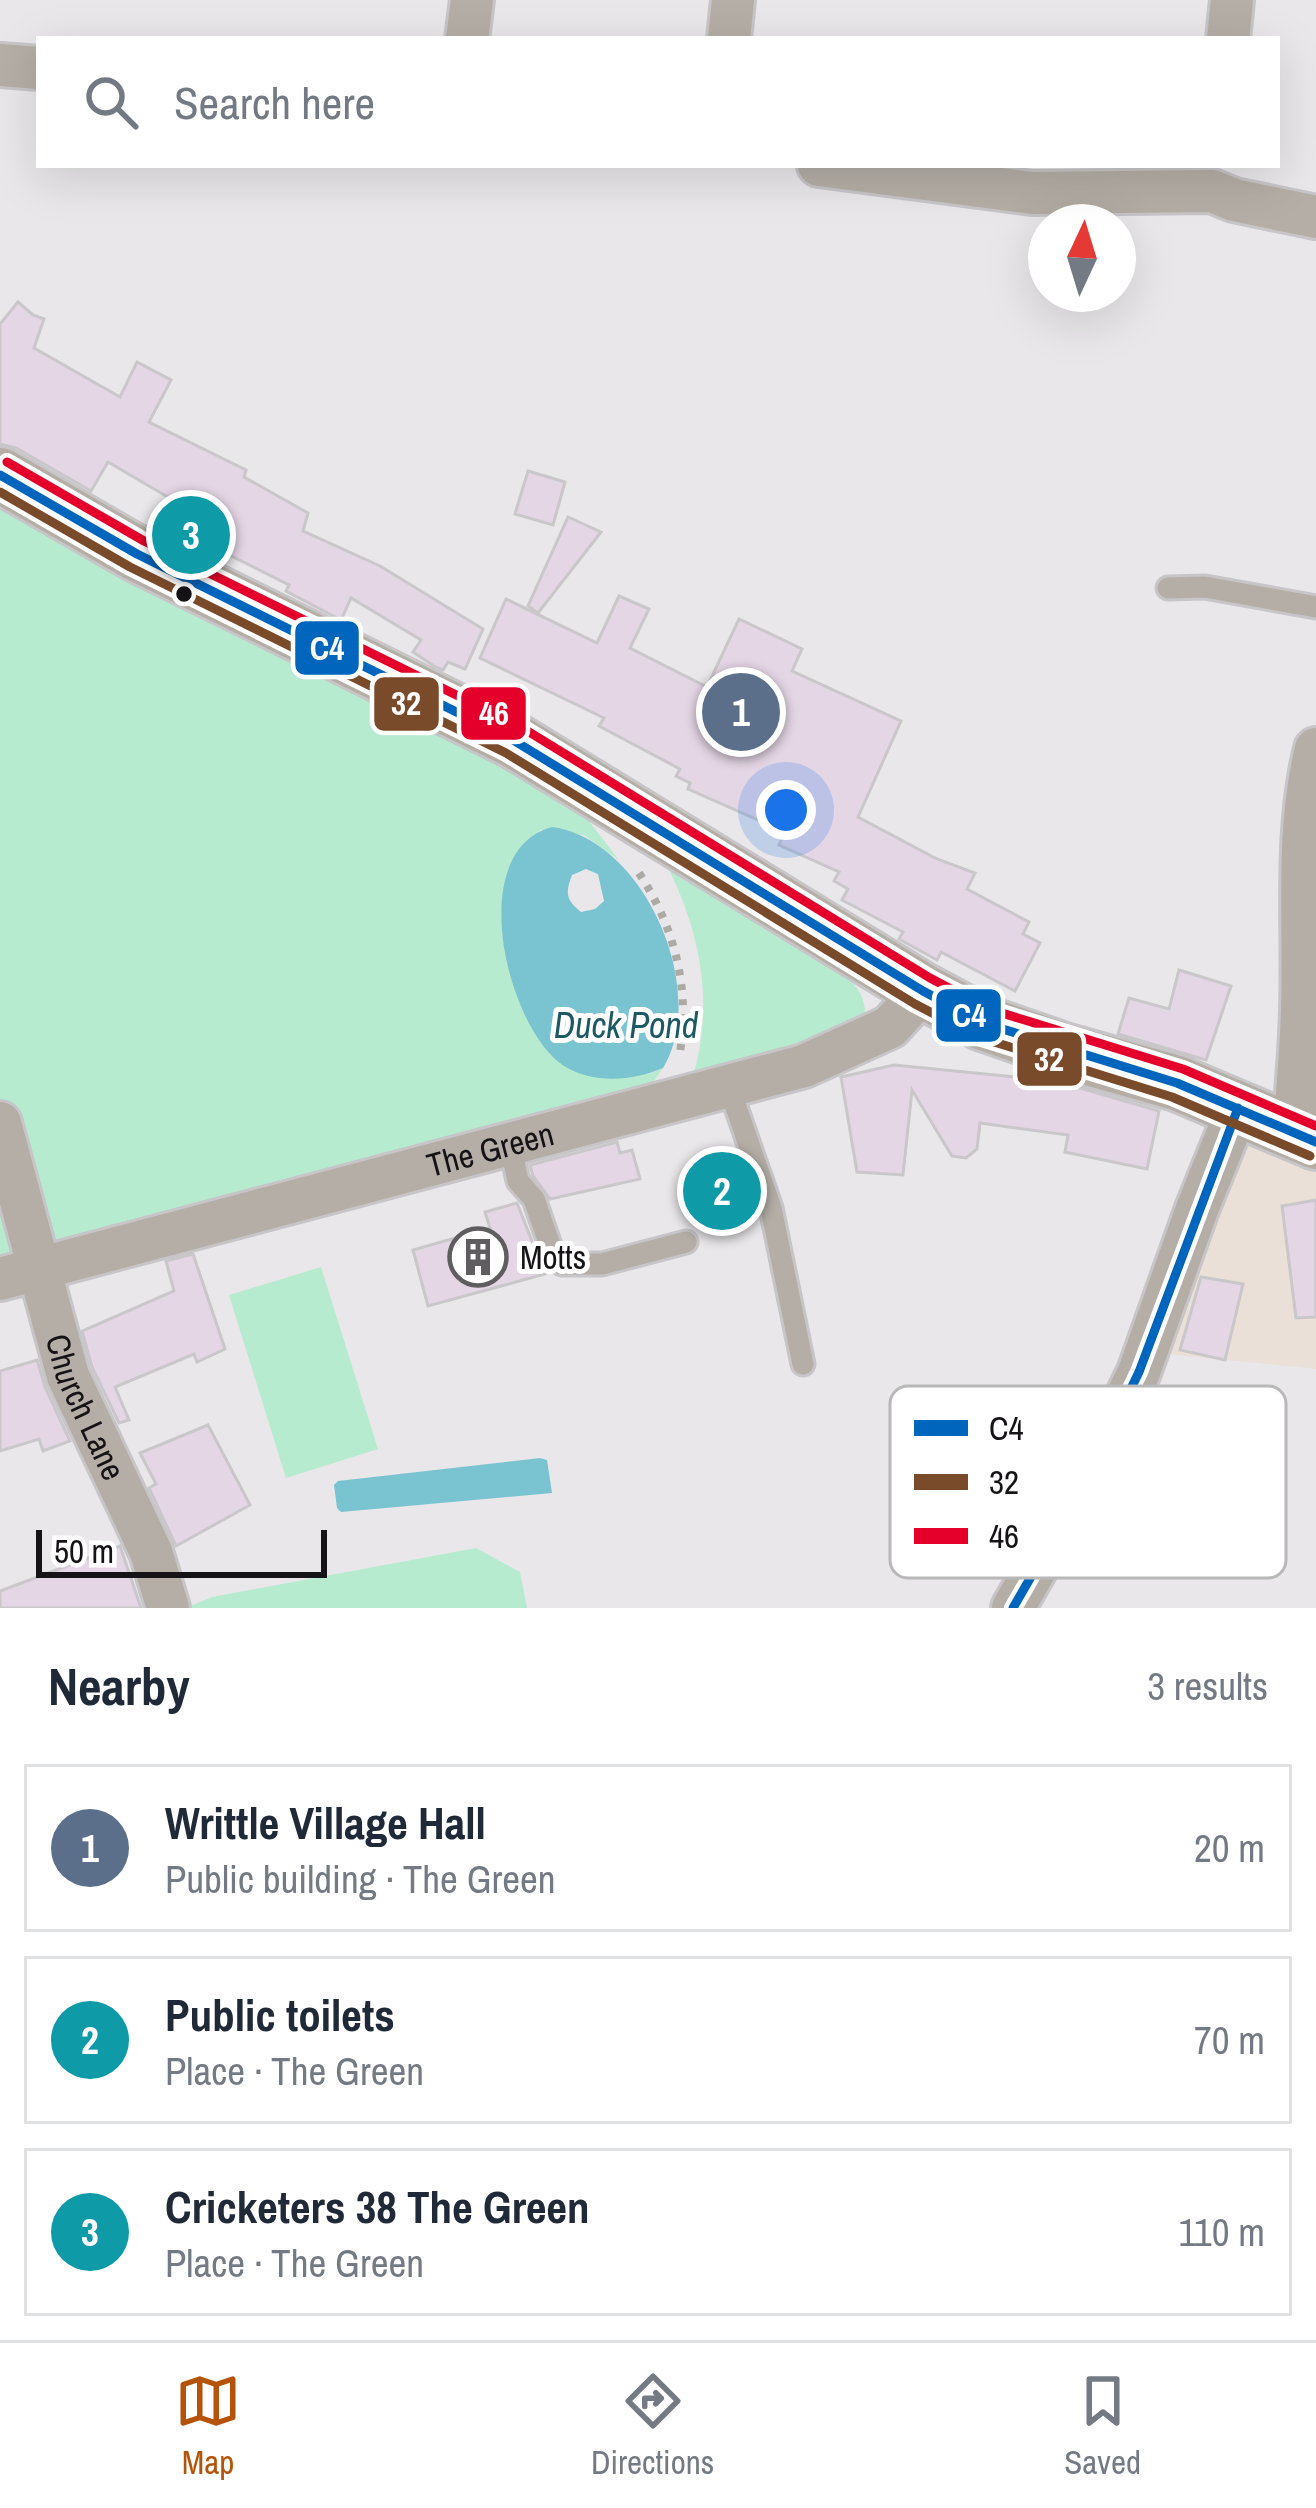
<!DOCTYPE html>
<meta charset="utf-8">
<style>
body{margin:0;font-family:"Archivo Narrow",sans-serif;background:#f6f6f7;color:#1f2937}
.compass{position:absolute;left:1028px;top:204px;width:108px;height:108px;border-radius:50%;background:#fff;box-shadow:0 12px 48px #0002;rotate:4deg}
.scale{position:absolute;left:36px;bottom:30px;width:291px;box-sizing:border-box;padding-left:12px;border:6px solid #151315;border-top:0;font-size:33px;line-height:42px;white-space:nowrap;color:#151315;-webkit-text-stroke:9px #fff;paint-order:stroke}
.you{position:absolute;left:786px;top:810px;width:42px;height:42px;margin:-30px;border:9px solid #fff;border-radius:50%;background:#1a73e8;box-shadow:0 0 0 18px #1a73e833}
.badge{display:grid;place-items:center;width:78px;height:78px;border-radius:50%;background:#b45309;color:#fff;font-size:39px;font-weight:700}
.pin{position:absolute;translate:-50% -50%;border:6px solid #fff;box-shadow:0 3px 12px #0006}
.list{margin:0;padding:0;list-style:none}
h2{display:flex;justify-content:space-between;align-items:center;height:156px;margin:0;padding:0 48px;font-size:51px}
h2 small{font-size:39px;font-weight:400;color:#747a83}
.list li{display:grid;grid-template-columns:78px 1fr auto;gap:36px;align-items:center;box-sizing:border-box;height:168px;margin:0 24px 24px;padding:0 24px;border:3px solid #e0e1e3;border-radius:0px}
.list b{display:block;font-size:45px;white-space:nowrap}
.list p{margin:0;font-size:39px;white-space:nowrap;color:#747a83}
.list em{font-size:39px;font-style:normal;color:#747a83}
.icon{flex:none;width:66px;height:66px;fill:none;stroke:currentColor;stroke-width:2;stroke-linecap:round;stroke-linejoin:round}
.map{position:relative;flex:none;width:1316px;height:1608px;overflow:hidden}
.search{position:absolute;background:#fff;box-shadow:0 12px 48px #0002;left:36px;right:36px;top:36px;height:132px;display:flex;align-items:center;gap:30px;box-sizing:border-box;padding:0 42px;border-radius:0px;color:#747a83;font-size:45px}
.sheet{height:732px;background:#fff}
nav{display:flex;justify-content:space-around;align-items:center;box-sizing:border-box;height:168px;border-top:3px solid #e0e1e3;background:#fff;font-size:33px;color:#747a83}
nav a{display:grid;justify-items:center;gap:6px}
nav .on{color:#b45309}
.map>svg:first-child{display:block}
.commercial{fill:#eae0d7}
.green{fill:#b7ebd0}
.water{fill:#79c4d0;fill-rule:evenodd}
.building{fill:#e5d6e5;stroke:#c9c7c9;stroke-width:3}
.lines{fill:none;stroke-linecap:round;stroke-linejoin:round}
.service-casing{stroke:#c7c5c7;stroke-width:27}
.minor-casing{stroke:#c7c5c7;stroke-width:48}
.tertiary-casing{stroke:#c7c5c7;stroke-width:60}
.path{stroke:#ada9a4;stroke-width:8;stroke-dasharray:6 9;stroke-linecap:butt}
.service{stroke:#b4aea6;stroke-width:21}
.minor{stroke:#b4aea6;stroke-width:42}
.tertiary{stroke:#b4aea6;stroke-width:54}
.bus-1-casing{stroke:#fff;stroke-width:18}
.bus-2-casing{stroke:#fff;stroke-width:18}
.bus-3-casing{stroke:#fff;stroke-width:18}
.bus-1{stroke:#0065bd;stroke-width:9}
.bus-2{stroke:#7a4b2a;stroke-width:9}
.bus-3{stroke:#e4002b;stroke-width:9}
.bus-dot{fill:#151315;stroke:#fff;stroke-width:4.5}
.labels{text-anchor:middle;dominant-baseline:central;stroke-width:10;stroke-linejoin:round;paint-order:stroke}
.street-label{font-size:33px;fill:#151315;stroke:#fff}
.poi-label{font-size:33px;fill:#151315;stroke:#fff;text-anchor:start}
.water-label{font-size:36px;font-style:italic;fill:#1d5962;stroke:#fff}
.key{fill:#fff;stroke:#b9b8b9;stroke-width:3}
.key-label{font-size:33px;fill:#151315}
.line-badge{stroke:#fff;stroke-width:4.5}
.badge-label{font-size:33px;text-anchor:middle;font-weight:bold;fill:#fff}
</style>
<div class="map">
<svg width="1316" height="1608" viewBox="0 0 1316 1608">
<rect width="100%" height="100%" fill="#e9e7e9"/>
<!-- commercial -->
<polygon class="commercial" points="1249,1133 1316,1158 1316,1369 1167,1354"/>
<!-- green -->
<g class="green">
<path d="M 0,509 L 101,567 L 288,661 L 476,745 L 588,820 L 619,860 L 584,835 L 541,830 C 472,888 507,981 544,1047 L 649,1074 L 663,1068 L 648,1089 L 76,1239 L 0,1255 Z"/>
<path d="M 665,862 L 848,978 C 859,990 865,997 865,1014 L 859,1022 L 839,1031 L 693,1076 C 715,1003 700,929 665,862 Z"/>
<polygon points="321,1267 378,1449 286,1478 229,1295"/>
<polygon points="476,1548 520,1572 527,1608 186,1608 212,1597"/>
</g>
<!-- water -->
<g class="water">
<path d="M 552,827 C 644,839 710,990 663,1068 C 633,1081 593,1084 564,1066 C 507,1029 463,851 552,827 ZM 586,869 L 598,874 L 604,901 L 595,909 L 581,912 C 566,900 565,893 572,875 Z"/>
<polygon points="540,1458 547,1460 552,1493 341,1512 337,1508 334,1485 338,1481"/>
</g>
<!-- building -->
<g class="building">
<polygon points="18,302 33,315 44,319 34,348 120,397 137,362 171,380 149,422 246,470 244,477 308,513 303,531 380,566 483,629 465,669 448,662 443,670 434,666 413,652 421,640 351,598 341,620 286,591 289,585 162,521 173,500 108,462 91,491 16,448 0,444 0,324"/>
<polygon points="528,471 565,482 553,525 515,514"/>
<polygon points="568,517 601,532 538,613 528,606"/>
<polygon points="619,596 649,609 630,648 707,687 739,619 802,649 792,671 901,721 858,817 937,859 975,873 967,889 1029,922 1023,934 1040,943 1015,991 941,952 937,960 899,939 903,932 842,900 848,889 834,881 839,872 779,845 785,832 688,789 690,783 676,776 680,769 599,726 604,718 480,658 506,599 597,643"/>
<polygon points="1179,970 1231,986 1206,1060 1118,1034 1129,998 1169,1009"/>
<polygon points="894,1065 1056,1081 1159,1111 1147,1169 1065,1152 1068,1135 980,1123 977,1149 966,1158 952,1156 912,1090 903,1175 857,1172 841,1077"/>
<polygon points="617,1142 620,1153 632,1150 640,1179 550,1199 533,1176 530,1165"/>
<polygon points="727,1154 748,1218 718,1228 697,1163"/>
<polygon points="1316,1200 1316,1317 1296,1318 1282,1206"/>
<polygon points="517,1203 545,1274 428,1306 413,1250 490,1228 485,1212"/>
<polygon points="193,1254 225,1349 197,1362 194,1354 115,1387 129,1420 119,1423 92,1367 82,1331 174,1291 166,1261"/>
<polygon points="1201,1277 1243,1284 1225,1360 1180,1350"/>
<polygon points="37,1360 45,1387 70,1441 43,1451 39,1439 0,1451 0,1371"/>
<polygon points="208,1425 250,1505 176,1546 149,1488 156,1484 140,1453"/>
<polygon points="120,1546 141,1608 0,1608 0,1591"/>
</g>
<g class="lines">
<!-- service casing -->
<g class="service-casing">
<g id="service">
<polyline points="1168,588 1205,587 1316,607"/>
<polyline points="729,1087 771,1208 803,1364"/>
<polyline points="510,1144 518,1181 534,1199 553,1254 562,1264 602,1264 686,1242"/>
</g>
</g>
<!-- minor casing -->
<g class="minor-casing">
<g id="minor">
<polyline points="467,39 472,0"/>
<polyline points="729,39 733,0"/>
<polyline points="1228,39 1232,0"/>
<polyline points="0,65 39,68"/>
<polyline points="819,165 1032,193 1212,191 1234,200 1316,217"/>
<path id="s1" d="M 0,1123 L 68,1376 L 151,1552 L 168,1608"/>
<path d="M 1294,1132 C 1297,1091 1301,1051 1302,1010 C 1305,924 1295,834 1316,749"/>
<path id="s2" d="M 0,1279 L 804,1066 L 890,1027 L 923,991"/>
<polyline points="1013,1608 1085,1483 1139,1372 1197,1209 1238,1108"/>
</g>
</g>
<!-- tertiary casing -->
<g class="tertiary-casing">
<polyline id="tertiary" points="0,475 137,554 513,740 923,991 983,1023 1067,1052 1177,1083 1316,1142"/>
</g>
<!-- path -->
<path class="path" d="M 639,873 C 676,930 691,991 679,1058"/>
<!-- service -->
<use href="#service" class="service"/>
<!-- minor -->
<use href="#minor" class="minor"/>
<!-- tertiary -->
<use href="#tertiary" class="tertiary"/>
<!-- bus-1 casing -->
<g class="bus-1-casing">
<g id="bus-1">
<polyline points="0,475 137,554 513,740 923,991 983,1023 1177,1083 1316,1142"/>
<polyline points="1013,1608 1085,1483 1139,1372 1238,1108"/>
</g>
</g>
<!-- bus-2 casing -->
<g class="bus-2-casing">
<polyline id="bus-2" points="0,492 130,567 506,753 915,1004 978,1037 1172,1097 1310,1156"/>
</g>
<!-- bus-3 casing -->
<g class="bus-3-casing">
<polyline id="bus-3" points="7,462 144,541 521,727 930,978 989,1009 1183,1069 1316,1126"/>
</g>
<!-- bus-1 -->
<use href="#bus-1" class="bus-1"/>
<!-- bus-2 -->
<use href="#bus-2" class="bus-2"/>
<!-- bus-3 -->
<use href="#bus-3" class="bus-3"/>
</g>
<!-- icons -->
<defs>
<g id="building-ring" transform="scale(3)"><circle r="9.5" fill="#fff" stroke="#5f5d5f" stroke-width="1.5"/><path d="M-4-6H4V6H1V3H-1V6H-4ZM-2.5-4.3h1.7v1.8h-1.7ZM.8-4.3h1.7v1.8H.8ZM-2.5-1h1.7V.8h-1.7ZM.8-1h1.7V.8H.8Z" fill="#5f5d5f"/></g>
</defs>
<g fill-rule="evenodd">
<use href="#building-ring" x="478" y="1257"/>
</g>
<!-- markers -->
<circle class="bus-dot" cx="184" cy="594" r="10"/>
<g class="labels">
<!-- street labels -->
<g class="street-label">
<text stroke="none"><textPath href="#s2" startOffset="507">The Green</textPath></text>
<text stroke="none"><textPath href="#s1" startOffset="297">Church Lane</textPath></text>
</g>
<!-- poi labels -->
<g class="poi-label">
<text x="520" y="1257">Motts</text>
</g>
<!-- water labels -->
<g class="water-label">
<text x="626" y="1025">Duck Pond</text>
</g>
</g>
<!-- legend -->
<rect x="890" y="1386" width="396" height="192" rx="18" class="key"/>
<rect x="914" y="1420" width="54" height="16" fill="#0065bd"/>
<rect x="914" y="1474" width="54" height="16" fill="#7a4b2a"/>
<rect x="914" y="1528" width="54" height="16" fill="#e4002b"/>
<g class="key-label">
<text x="989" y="1440">C4</text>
<text x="989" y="1494">32</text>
<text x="989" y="1548">46</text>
</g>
<g class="line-badge">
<rect x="293" y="619" width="68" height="58" rx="12" fill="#0065bd"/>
<rect x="372" y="675" width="69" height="58" rx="12" fill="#7a4b2a"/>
<rect x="459" y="685" width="69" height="57" rx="12" fill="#e4002b"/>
<rect x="934" y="987" width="69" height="57" rx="12" fill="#0065bd"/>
<rect x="1015" y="1030" width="69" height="58" rx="12" fill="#7a4b2a"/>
</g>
<g class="badge-label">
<text x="327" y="660">C4</text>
<text x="406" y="715">32</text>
<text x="494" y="725">46</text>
<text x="969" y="1027">C4</text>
<text x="1049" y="1071">32</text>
</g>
</svg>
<svg class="compass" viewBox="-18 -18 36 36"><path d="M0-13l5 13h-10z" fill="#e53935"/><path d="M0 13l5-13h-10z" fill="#747a83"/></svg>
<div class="scale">50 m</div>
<div class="you"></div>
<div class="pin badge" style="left:741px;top:712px;background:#5c6f8a">1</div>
<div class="pin badge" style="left:722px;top:1191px;background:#0f9aa8">2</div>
<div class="pin badge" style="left:191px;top:535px;background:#0f9aa8">3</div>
<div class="search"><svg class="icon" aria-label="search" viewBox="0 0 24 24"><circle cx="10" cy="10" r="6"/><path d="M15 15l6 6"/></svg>Search here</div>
</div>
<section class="sheet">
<h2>Nearby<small>3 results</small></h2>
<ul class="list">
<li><span class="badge" style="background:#5c6f8a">1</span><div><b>Writtle Village Hall</b><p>Public building · The Green</p></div><em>20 m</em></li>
<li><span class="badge" style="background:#0f9aa8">2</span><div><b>Public toilets</b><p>Place · The Green</p></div><em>70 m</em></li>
<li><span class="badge" style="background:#0f9aa8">3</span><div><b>Cricketers 38 The Green</b><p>Place · The Green</p></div><em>110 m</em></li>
</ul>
</section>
<nav>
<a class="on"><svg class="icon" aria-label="map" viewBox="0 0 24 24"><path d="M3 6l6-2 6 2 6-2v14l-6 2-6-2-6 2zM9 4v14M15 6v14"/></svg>Map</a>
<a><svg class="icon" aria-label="directions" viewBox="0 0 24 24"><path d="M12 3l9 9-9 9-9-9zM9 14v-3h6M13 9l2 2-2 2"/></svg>Directions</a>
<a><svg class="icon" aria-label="saved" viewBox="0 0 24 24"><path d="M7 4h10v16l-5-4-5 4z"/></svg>Saved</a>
</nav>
